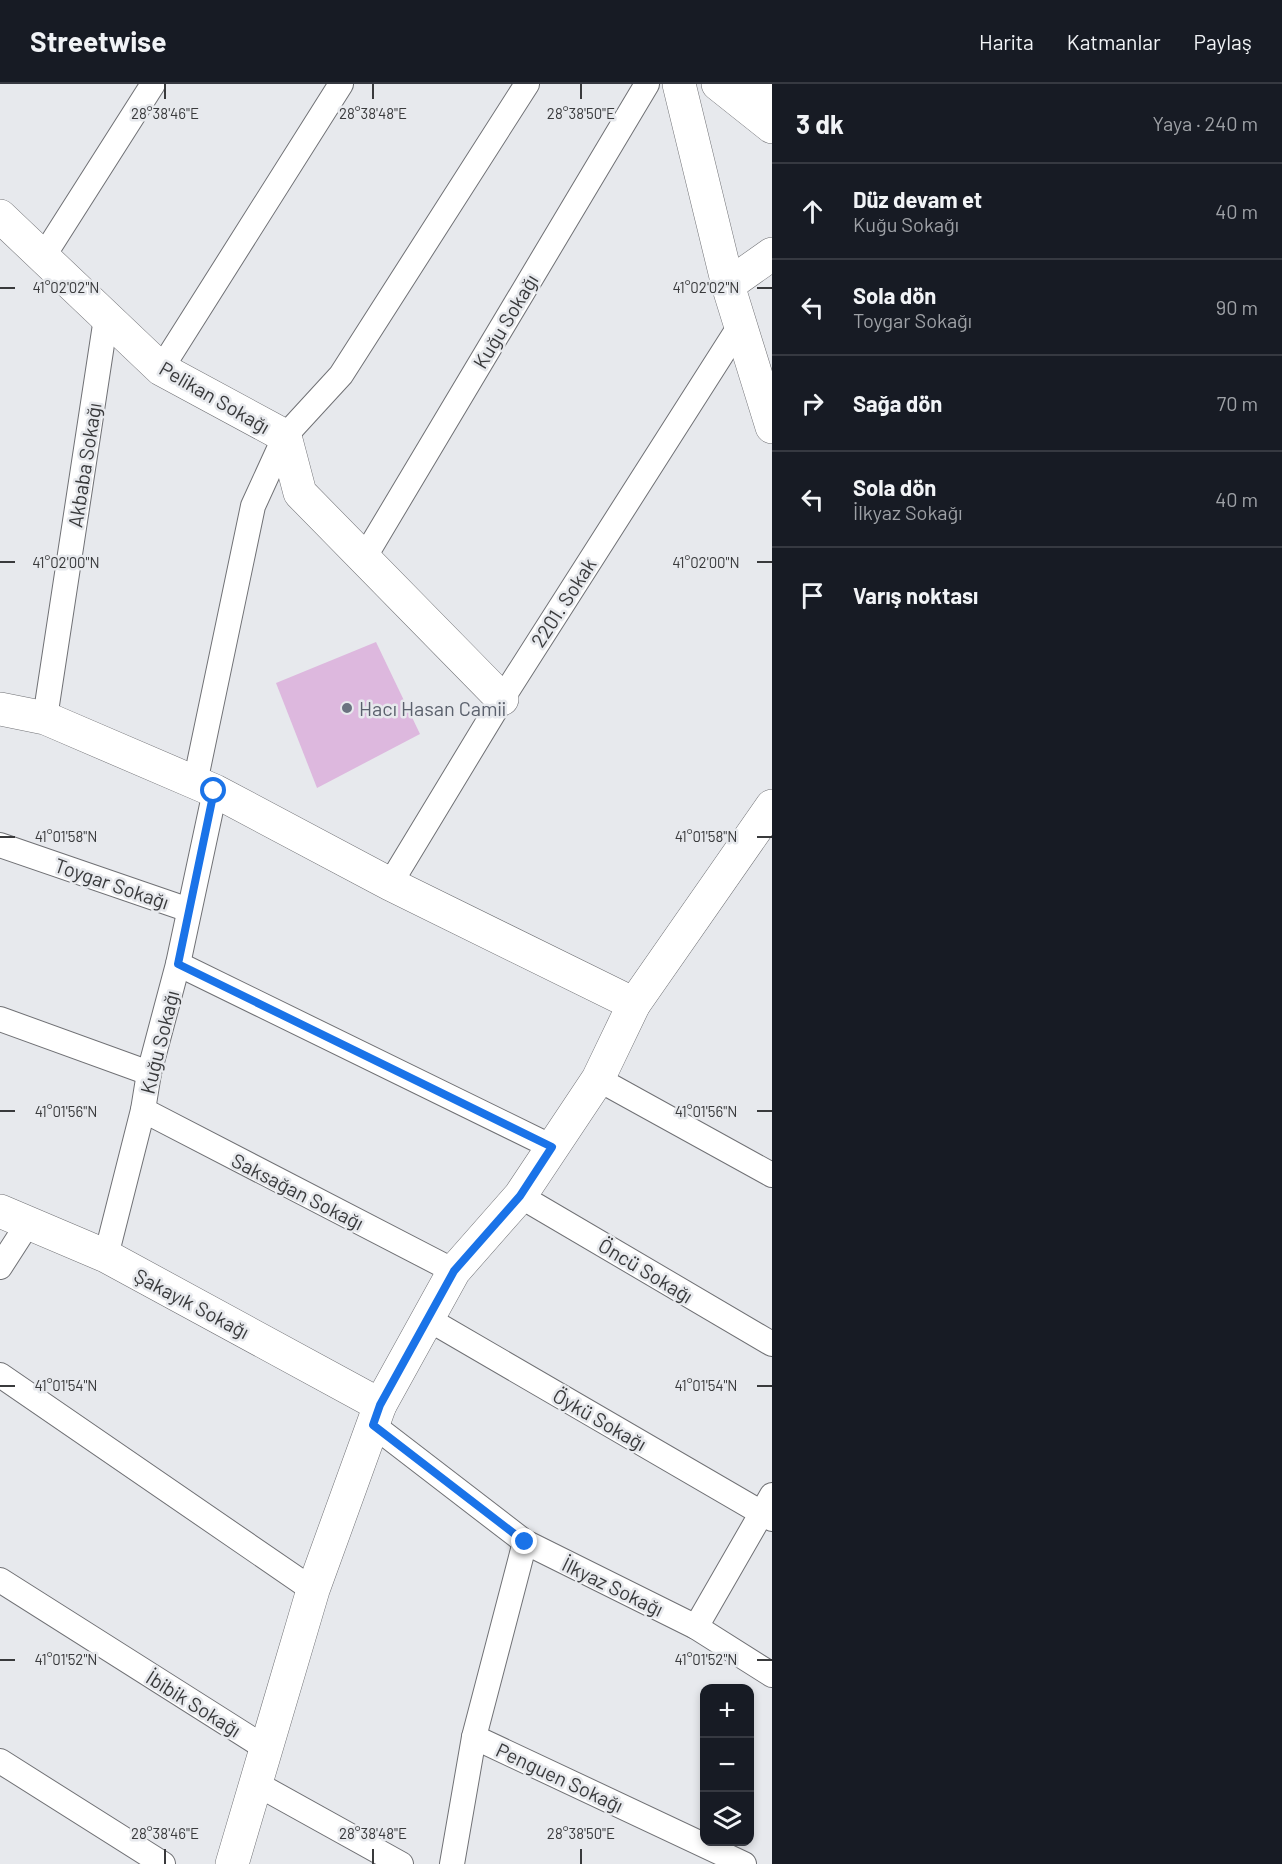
<!DOCTYPE html>
<html lang="tr">
<meta charset="utf-8">
<style>
body{margin:0;font-family:Barlow,sans-serif;background:#242831;color:#f1f3f6}
.controls{position:absolute;right:18px;bottom:18px;display:grid;overflow:hidden;border-radius:12px;box-shadow:0 3px 9px #0003}
.controls button{width:54px;height:54px;display:grid;place-items:center;padding:0;border:0;border-bottom:2px solid #363941;background:#171b24;color:#f1f3f6;font:30px sans-serif}
.stop{position:absolute;width:18px;height:18px;margin:-14px;border:4px solid #1a73e8;border-radius:50%;background:#fff}
.stop.end{background:#1a73e8;border-color:#fff;box-shadow:0 2px 6px #0008}
.list{margin:0;padding:0;list-style:none}
h2{display:flex;justify-content:space-between;align-items:center;height:78px;margin:0;padding:0 24px;font-size:26px}
h2 small{font-size:20px;font-weight:400;color:#9ea1a6}
.list li{display:grid;grid-template-columns:39px 1fr auto;gap:18px;align-items:center;box-sizing:border-box;height:96px;padding:0 24px;border-top:2px solid #363941}
.list b{display:block;font-size:22px;white-space:nowrap}
.list p{margin:0;font-size:20px;white-space:nowrap;color:#9ea1a6}
.list em{font-size:20px;font-style:normal;color:#9ea1a6}
.icon{flex:none;width:33px;height:33px;fill:none;stroke:currentColor;stroke-width:2;stroke-linecap:round;stroke-linejoin:round}
.map{position:relative;flex:none;width:772px;height:1780px;overflow:hidden}
header{display:flex;align-items:center;gap:36px;box-sizing:border-box;height:84px;padding:0 30px;background:#171b24;border-bottom:2px solid #363941}
header strong{font-size:28px}
nav{display:flex;gap:33px;margin-inline-start:auto;font-size:21px}
main{display:flex}
aside{flex:1;background:#171b24}
.map>svg:first-child{display:block}
.building{fill:#ddb8de}
.lines{fill:none;stroke-linecap:round;stroke-linejoin:round}
.street-casing{stroke:#707175;stroke-width:26}
.secondary-casing{stroke:#707175;stroke-width:34}
.street{stroke:#fff;stroke-width:24}
.secondary{stroke:#fff;stroke-width:33}
.route{stroke:#1a73e8;stroke-width:8}
.ticks{fill:none;stroke:#393a3c;stroke-width:2}
.worship-dot{fill:#6b7280;stroke:#e7e9ed;stroke-width:2}
.labels{text-anchor:middle;dominant-baseline:central;stroke-width:5;stroke-linejoin:round;paint-order:stroke}
.street-label{font-size:20px;fill:#393a3c;stroke:#e7e9ed}
.worship-label{font-size:20px;fill:#5b616d;stroke:#e7e9ed;text-anchor:start}
.ticks-label{font-size:15px;text-anchor:middle;fill:#393a3c;stroke:#e7e9ed;stroke-width:5;stroke-linejoin:round;paint-order:stroke}
</style>
<header>
<strong>Streetwise</strong>
<nav><a>Harita</a><a>Katmanlar</a><a>Paylaş</a></nav>
</header>
<main>
<div class="map">
<svg width="772" height="1780" viewBox="0 0 772 1780">
<rect width="100%" height="100%" fill="#e7e9ed"/>
<!-- building -->
<polygon class="building" points="376,558 420,650 317,704 276,599"/>
<g class="lines">
<!-- street casing -->
<g class="street-casing">
<g id="street">
<polyline points="43,173 153,0"/>
<polyline points="161,285 341,0"/>
<polyline points="364,474 647,0"/>
<polyline points="45,634 106,234"/>
<polyline points="195,699 253,422 285,352 341,291 527,0"/>
<polyline points="0,761 189,826"/>
<polyline points="390,800 502,615 741,240"/>
<polyline points="178,880 552,1063"/>
<polyline points="0,935 149,989"/>
<polyline points="598,995 772,1091"/>
<polyline points="143,1026 454,1187"/>
<polyline points="520,1112 772,1260"/>
<polyline points="106,1172 143,1026 149,989 178,880 215,707"/>
<polyline points="0,1183 29,1138"/>
<polyline points="428,1235 772,1435"/>
<polyline points="0,1291 313,1506"/>
<polyline points="373,1341 525,1458 696,1543 772,1591"/>
<polyline points="0,1496 267,1665"/>
<polyline points="696,1543 772,1411"/>
<polyline points="474,1653 744,1780"/>
<polyline points="0,1677 163,1780"/>
<polyline points="255,1699 401,1780"/>
<polyline points="452,1780 474,1653 525,1458"/>
</g>
</g>
<!-- secondary casing -->
<g class="secondary-casing">
<g id="secondary">
<polyline points="679,0 728,201 772,343"/>
<polyline points="718,0 772,43"/>
<polyline points="759,0 772,10"/>
<polyline points="0,132 161,285 285,352 300,409 502,615"/>
<polyline points="728,201 772,170"/>
<polyline points="0,625 45,634 215,707 390,800 634,920"/>
<polyline points="0,1127 106,1172 380,1321"/>
<polyline points="232,1780 313,1506 380,1321 454,1187 520,1112 598,995 634,920 772,722"/>
</g>
</g>
<!-- street -->
<use href="#street" class="street"/>
<!-- secondary -->
<use href="#secondary" class="secondary"/>
</g>
<g class="lines">
<!-- route -->
<polyline class="route" points="214,707 178,880 552,1063 520,1112 454,1187 380,1321 373,1341 525,1458"/>
</g>
<!-- ticks -->
<path class="ticks" d="M 165,0 L 165,15M 373,0 L 373,15M 581,0 L 581,15M 0,204 L 15,204M 757,204 L 772,204M 0,478 L 15,478M 757,478 L 772,478M 0,753 L 15,753M 757,753 L 772,753M 0,1027 L 15,1027M 757,1027 L 772,1027M 0,1302 L 15,1302M 757,1302 L 772,1302M 0,1576 L 15,1576M 757,1576 L 772,1576M 165,1765 L 165,1780M 373,1765 L 373,1780M 581,1765 L 581,1780"/>
<!-- markers -->
<circle class="worship-dot" cx="347" cy="624" r="6"/>
<g class="labels">
<!-- street labels -->
<g class="street-label">
<text transform="translate(505 237) rotate(-59)">Kuğu Sokağı</text>
<text transform="translate(215 313) rotate(30)">Pelikan Sokağı</text>
<text transform="translate(84 381) rotate(-81)">Akbaba Sokağı</text>
<text transform="translate(563 518) rotate(-57)">2201. Sokak</text>
<text transform="translate(112 799) rotate(19)">Toygar Sokağı</text>
<text transform="translate(159 958) rotate(-76)">Kuğu Sokağı</text>
<text transform="translate(298 1107) rotate(27)">Saksağan Sokağı</text>
<text transform="translate(646 1186) rotate(31)">Öncü Sokağı</text>
<text transform="translate(192 1219) rotate(28)">Şakayık Sokağı</text>
<text transform="translate(600 1335) rotate(30)">Öykü Sokağı</text>
<text transform="translate(613 1502) rotate(26)">İlkyaz Sokağı</text>
<text transform="translate(194 1619) rotate(32)">İbibik Sokağı</text>
<text transform="translate(560 1693) rotate(25)">Penguen Sokağı</text>
</g>
<!-- worship labels -->
<g class="worship-label">
<text x="359" y="624">Hacı Hasan Camii</text>
</g>
</g>
<g class="ticks-label">
<text x="165" y="35">28°38'46"E</text>
<text x="373" y="35">28°38'48"E</text>
<text x="581" y="35">28°38'50"E</text>
<text x="66" y="209">41°02'02"N</text>
<text x="706" y="209">41°02'02"N</text>
<text x="66" y="484">41°02'00"N</text>
<text x="706" y="484">41°02'00"N</text>
<text x="66" y="758">41°01'58"N</text>
<text x="706" y="758">41°01'58"N</text>
<text x="66" y="1033">41°01'56"N</text>
<text x="706" y="1033">41°01'56"N</text>
<text x="66" y="1307">41°01'54"N</text>
<text x="706" y="1307">41°01'54"N</text>
<text x="66" y="1581">41°01'52"N</text>
<text x="706" y="1581">41°01'52"N</text>
<text x="165" y="1755">28°38'46"E</text>
<text x="373" y="1755">28°38'48"E</text>
<text x="581" y="1755">28°38'50"E</text>
</g>
</svg>
<div class="controls">
<button>+</button>
<button>−</button>
<button><svg class="icon" aria-label="layers" viewBox="0 0 24 24"><path d="M12 4l9 5-9 5-9-5zM3 14l9 5 9-5"/></svg></button>
</div>
<div class="stop" style="left:214px;top:707px"></div>
<div class="stop end" style="left:525px;top:1458px"></div>
</div>
<aside>
<h2>3 dk<small>Yaya · 240 m</small></h2>
<ul class="list">
<li><svg class="icon" aria-label="ahead" viewBox="0 0 24 24"><path d="M12 20V5M6 11l6-6 6 6"/></svg><div><b>Düz devam et</b><p>Kuğu Sokağı</p></div><em>40 m</em></li>
<li><svg class="icon" aria-label="left" viewBox="0 0 24 24"><path d="M17 20v-9H6M10 6l-5 5 5 5"/></svg><div><b>Sola dön</b><p>Toygar Sokağı</p></div><em>90 m</em></li>
<li><svg class="icon" aria-label="right" viewBox="0 0 24 24"><path d="M7 20v-9h11M14 6l5 5-5 5"/></svg><div><b>Sağa dön</b></div><em>70 m</em></li>
<li><svg class="icon" aria-label="left" viewBox="0 0 24 24"><path d="M17 20v-9H6M10 6l-5 5 5 5"/></svg><div><b>Sola dön</b><p>İlkyaz Sokağı</p></div><em>40 m</em></li>
<li><svg class="icon" aria-label="arrive" viewBox="0 0 24 24"><path d="M6 21V4h12l-3 4 3 4H6"/></svg><div><b>Varış noktası</b></div></li>
</ul>
</aside>
</main>
